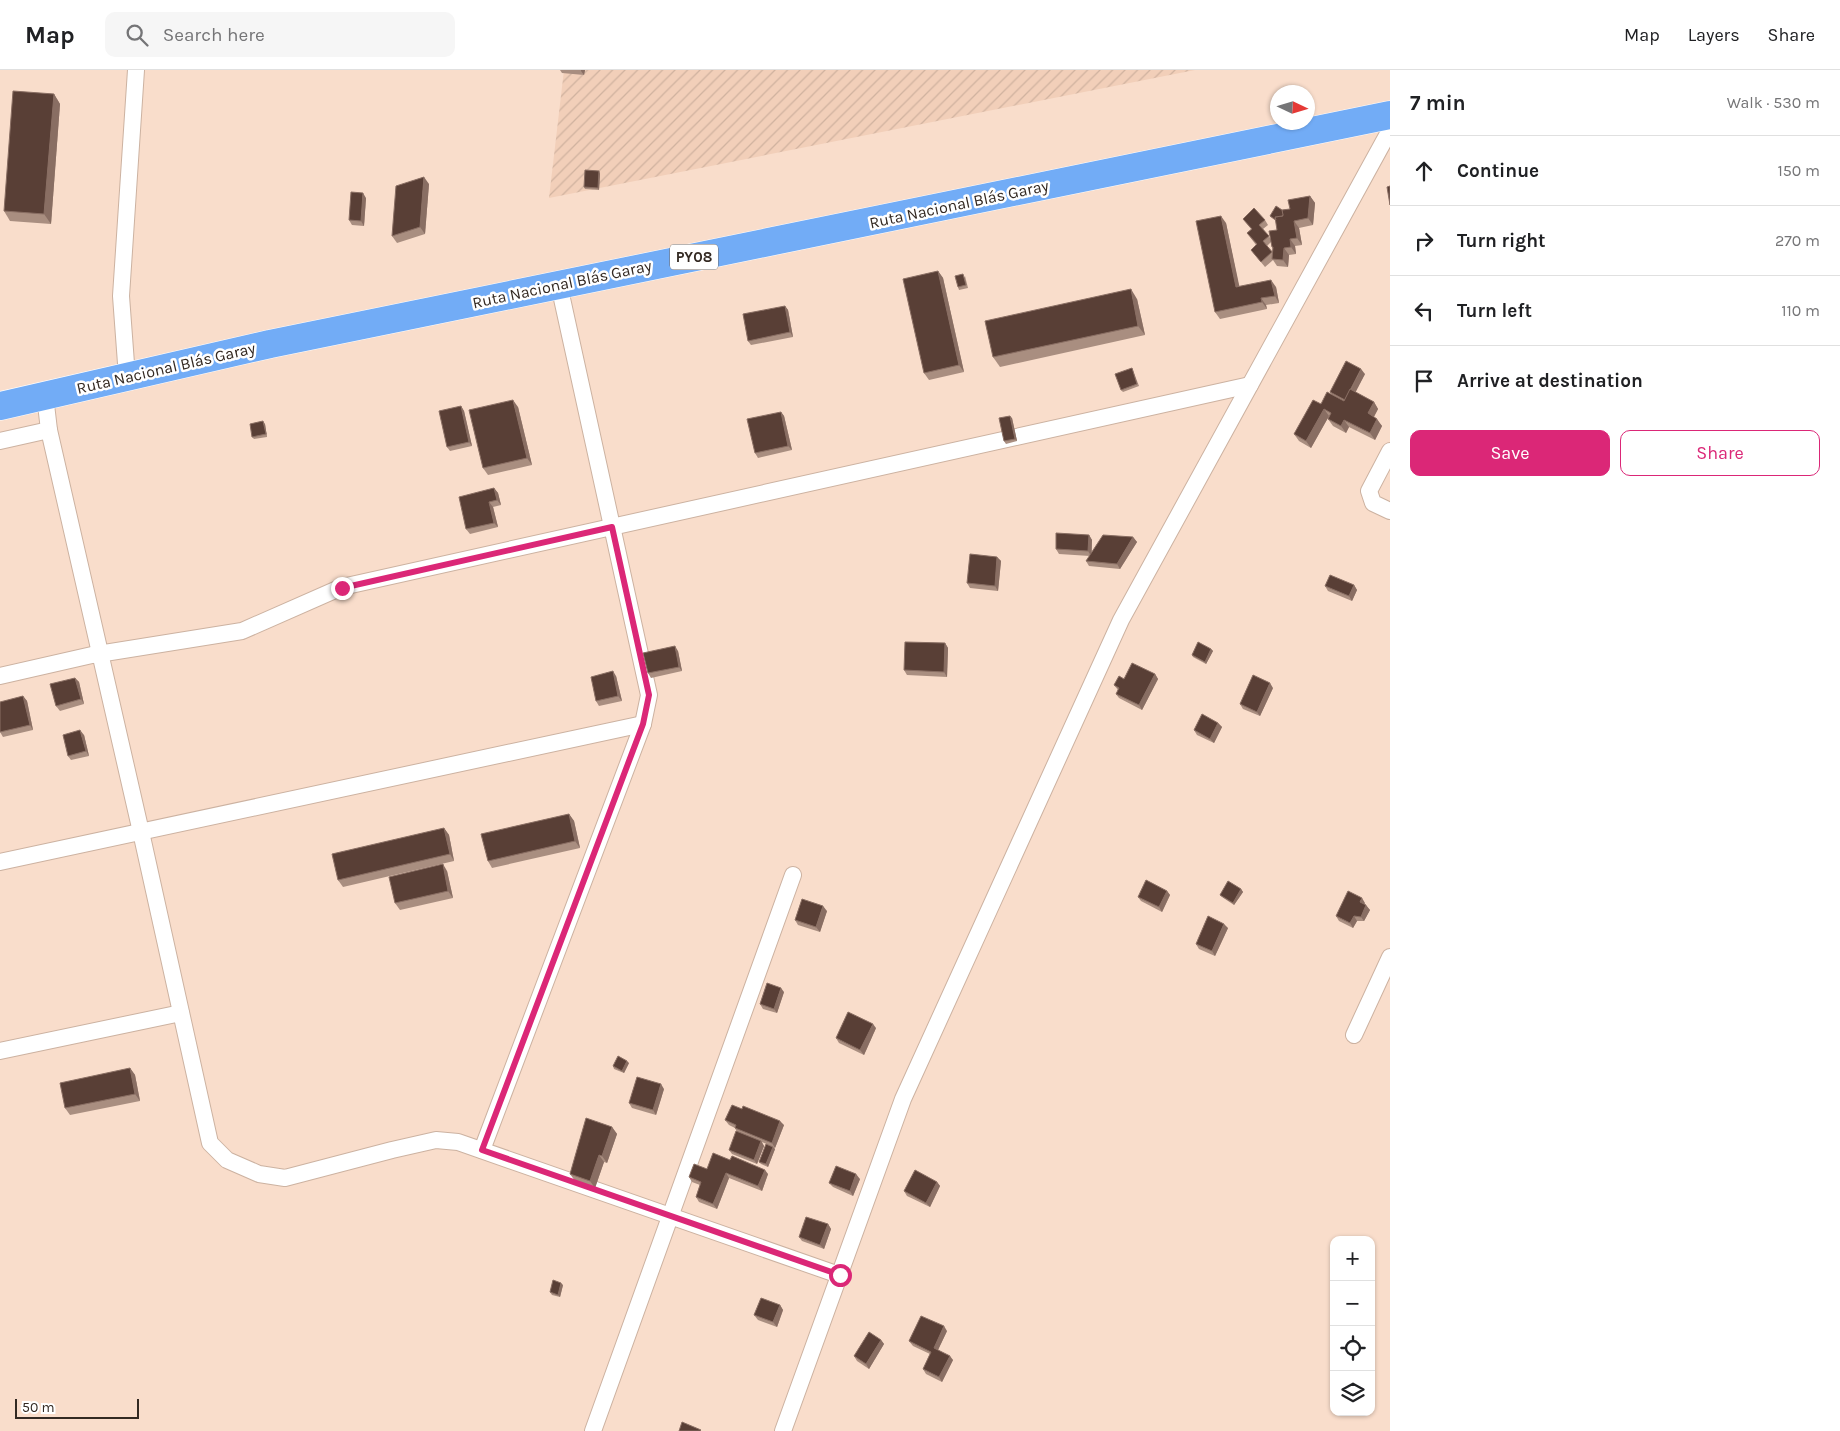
<!DOCTYPE html>
<meta charset="utf-8">
<style>
body{margin:0;font-family:Karla,sans-serif;background:#f6f6f6;color:#202124}
.controls{position:absolute;right:15px;bottom:15px;display:grid;overflow:hidden;border-radius:10px;box-shadow:0 1px 4px #0004}
.controls button{width:45px;height:45px;display:grid;place-items:center;padding:0;border:0;border-bottom:1px solid #e0e0e0;background:#fff;color:#202124;font:25px sans-serif}
.compass{position:absolute;left:1270px;top:15px;width:45px;height:45px;border-radius:50%;background:#fff;box-shadow:0 1px 4px #0004;rotate:94deg}
.scale{position:absolute;left:15px;bottom:12px;width:124px;box-sizing:border-box;padding-left:5px;border:2px solid #332922;border-top:0;font-size:14px;line-height:18px;white-space:nowrap;color:#332922;-webkit-text-stroke:4px #fff;paint-order:stroke}
.stop{position:absolute;width:15px;height:15px;margin:-11px;border:4px solid #db2777;border-radius:50%;background:#fff}
.stop.end{background:#db2777;border-color:#fff;box-shadow:0 1px 5px #0008}
.list{margin:0;padding:0;list-style:none}
h2{display:flex;justify-content:space-between;align-items:center;height:65px;margin:0;padding:0 20px;font-size:21px}
h2 small{font-size:16px;font-weight:400;color:#757577}
.list li{display:grid;grid-template-columns:32px 1fr auto;gap:15px;align-items:center;box-sizing:border-box;height:70px;padding:0 20px;border-top:1px solid #e0e0e0}
.list b{display:block;font-size:19px;white-space:nowrap}
.list em{font-size:16px;font-style:normal;color:#757577}
.actions{display:flex;gap:10px;padding:15px 20px}
.actions a{flex:1;padding:11px 0;border:1px solid #db2777;border-radius:10px;text-align:center;font-size:18px;color:#db2777}
.actions .main{background:#db2777;color:#fff}
.icon{flex:none;width:28px;height:28px;fill:none;stroke:currentColor;stroke-width:2;stroke-linecap:round;stroke-linejoin:round}
.map{position:relative;flex:none;width:1390px;height:1361px;overflow:hidden}
header{display:flex;align-items:center;gap:30px;box-sizing:border-box;height:70px;padding:0 25px;background:#fff;border-bottom:1px solid #e0e0e0}
header strong{font-size:24px}
nav{display:flex;gap:28px;margin-inline-start:auto;font-size:18px}
.search{width:350px;height:45px;background:#f6f6f6;display:flex;align-items:center;gap:12px;box-sizing:border-box;padding:0 18px;border-radius:10px;color:#757577;font-size:19px}
main{display:flex}
aside{flex:1;background:#fff}
.map>svg:first-child{display:block}
.industrial{fill:url(#industrial-furrows)}
.lines{fill:none;stroke-linecap:round;stroke-linejoin:round}
.minor-casing{stroke:#ccb2a1;stroke-width:18}
.trunk-casing{stroke:#fff;stroke-width:29}
.minor{stroke:#fff;stroke-width:16}
.trunk{stroke:#72acf6;stroke-width:28}
.wall{fill:#a98e80;fill-rule:evenodd}
.shaded-wall{fill:#896e63}
.building{fill:#593f36;stroke:#896e63}
.route{stroke:#db2777;stroke-width:6}
.labels{text-anchor:middle;dominant-baseline:central;stroke-width:5;stroke-linejoin:round;paint-order:stroke}
.shield{fill:#fff;stroke:#706964;stroke-width:1}
.shield-label{font-size:15px;font-weight:bold;fill:#332922}
.street-label{font-size:16px;fill:#332922;stroke:#fff}
</style>
<header>
<strong>Map</strong>
<div class="search"><svg class="icon" aria-label="search" viewBox="0 0 24 24"><circle cx="10" cy="10" r="6"/><path d="M15 15l6 6"/></svg>Search here</div>
<nav><a>Map</a><a>Layers</a><a>Share</a></nav>
</header>
<main>
<div class="map">
<svg width="1390" height="1361" viewBox="0 0 1390 1361">
<defs>
<pattern id="industrial-furrows" width="10" height="10" patternUnits="userSpaceOnUse" patternTransform="scale(1.25)"><rect width="10" height="10" fill="#f2cfb9"/><path d="M-1 1l2-2M0 10L10 0M9 11l2-2" fill="none" stroke="#d0b29f"/></pattern>
</defs>
<rect width="100%" height="100%" fill="#f9ddcb"/>
<!-- industrial -->
<polygon class="industrial" points="564,0 1195,0 549,128"/>
<g class="lines">
<!-- minor casing -->
<g class="minor-casing">
<g id="minor">
<polyline points="127,307 121,226 136,0"/>
<polyline points="45,326 49,360 141,762 210,1073 227,1090 259,1104 285,1108 392,1080 436,1070 458,1072 839,1205"/>
<polyline points="0,371 49,360"/>
<polyline points="1390,381 1369,421 1373,433 1390,441"/>
<polyline points="0,606 92,585 242,561 342,517 1250,315"/>
<polyline points="0,792 643,654"/>
<polyline points="1354,965 1390,887"/>
<polyline points="0,981 181,943"/>
<polyline points="482,1080 643,654 649,625 559,215"/>
<polyline points="593,1361 793,805"/>
<polyline points="783,1361 903,1029 1121,550 1390,60"/>
</g>
</g>
<!-- trunk casing -->
<g class="trunk-casing">
<polyline id="trunk" points="0,336 270,274 1390,45"/>
</g>
<!-- minor -->
<use href="#minor" class="minor"/>
<!-- trunk -->
<use href="#trunk" class="trunk"/>
</g>
<!-- wall -->
<g class="wall">
<polygon points="560,0 585,0 584,5 562,3"/>
<polygon points="54,24 60,34 51,154 10,151 4,141"/>
<polygon points="599,101 600,104 599,120 585,119 584,117"/>
<polygon points="429,114 425,164 397,173 392,166"/>
<path d="M 1310,126 L 1315,133 L 1313,155 L 1299,158 L 1302,175 L 1295,176 L 1296,184 L 1289,185 L 1288,197 L 1277,196 L 1273,190 L 1265,197 L 1251,180 L 1256,175 L 1247,163 L 1251,159 L 1243,149 L 1265,150 L 1268,155 L 1263,159 L 1270,168 L 1277,160 L 1276,151 L 1272,148 L 1270,146 L 1282,140 L 1290,139 ZM 1271,172 L 1272,177 L 1273,179 L 1273,182 L 1267,176 Z"/>
<polygon points="366,128 364,156 352,155 349,150"/>
<polygon points="1226,153 1239,217 1276,217 1279,233 1266,235 1267,239 1220,249 1215,242"/>
<polygon points="938,201 943,208 964,302 929,310 924,303"/>
<polygon points="965,206 968,218 959,220 958,217"/>
<polygon points="1137,229 1145,265 1000,297 993,287"/>
<polygon points="785,236 788,240 793,267 751,275 748,271"/>
<polygon points="1132,298 1139,316 1123,322 1121,320"/>
<polygon points="1365,304 1355,322 1374,332 1378,339 1374,347 1382,356 1375,370 1349,357 1346,363 1333,356 1328,349 1329,346 1311,378 1299,371 1294,364 1321,334 1332,325 1330,322"/>
<polygon points="461,336 464,341 472,376 450,381 447,377"/>
<polygon points="518,337 532,395 488,405 483,398"/>
<polygon points="781,342 784,346 792,380 758,388 755,383"/>
<polygon points="1012,348 1017,371 1006,374 1004,371"/>
<polygon points="265,354 267,367 254,369 252,367"/>
<polygon points="494,418 498,423 501,435 493,437 498,457 470,464 466,459"/>
<polygon points="1089,465 1092,470 1092,483 1133,467 1137,472 1120,499 1089,496 1086,491 1090,486 1059,484 1056,479"/>
<polygon points="997,487 1001,491 998,521 970,518 967,513"/>
<polygon points="1354,515 1357,520 1352,531 1328,521 1325,516"/>
<polygon points="945,573 948,578 947,607 907,605 904,600"/>
<polygon points="1211,579 1213,581 1206,594 1193,587 1192,585"/>
<polygon points="678,581 682,601 651,608 648,603"/>
<polygon points="1155,604 1158,609 1142,640 1119,628 1116,624 1118,620 1114,615 1124,609"/>
<polygon points="616,606 622,631 599,636 596,631"/>
<polygon points="75,608 79,612 84,634 60,641 56,636"/>
<polygon points="1273,618 1260,646 1243,639 1240,634"/>
<polygon points="23,626 27,631 33,660 3,667 0,662"/>
<polygon points="1218,653 1222,657 1214,673 1197,665 1194,660"/>
<polygon points="84,665 89,686 71,690 68,686"/>
<polygon points="569,744 574,751 580,778 492,798 488,791"/>
<polygon points="444,758 449,765 454,791 343,817 338,810"/>
<polygon points="447,801 453,828 400,840 395,833"/>
<polygon points="1241,819 1243,822 1234,835 1222,827 1220,825"/>
<polygon points="1167,821 1170,825 1162,842 1141,831 1138,827"/>
<polygon points="1365,833 1364,834 1370,840 1364,851 1357,851 1353,858 1339,851 1336,846"/>
<polygon points="827,841 820,862 798,855 795,850"/>
<polygon points="1228,858 1215,886 1199,879 1196,874"/>
<polygon points="784,922 777,943 763,939 760,934"/>
<polygon points="876,958 864,985 839,973 836,968"/>
<polygon points="629,993 624,1003 614,999 613,996"/>
<polygon points="130,998 135,1005 140,1031 70,1045 65,1038"/>
<polygon points="664,1019 656,1045 632,1038 629,1033"/>
<polygon points="725,1050 784,1055 775,1078 773,1077 775,1079 768,1097 761,1094 759,1092 773,1077 762,1072 764,1076 757,1094 732,1084 729,1080 737,1062 735,1058 729,1055"/>
<polygon points="612,1057 617,1064 607,1093 604,1092 595,1118 575,1111 570,1104"/>
<polygon points="730,1090 768,1104 762,1121 729,1108 717,1139 699,1132 696,1127 700,1115 692,1112 689,1107 707,1099"/>
<polygon points="860,1109 853,1126 833,1117 829,1113"/>
<polygon points="937,1112 940,1116 930,1137 907,1126 904,1121"/>
<polygon points="828,1154 831,1159 824,1179 802,1171 799,1167"/>
<polygon points="563,1215 560,1227 552,1225 550,1222"/>
<polygon points="780,1235 783,1240 777,1257 758,1250 754,1245"/>
<polygon points="947,1261 938,1280 953,1290 942,1312 926,1304 923,1299 930,1284 913,1276 909,1271"/>
<polygon points="881,1270 884,1274 869,1299 857,1291 854,1286"/>
</g>
<!-- shaded-wall -->
<g class="shaded-wall">
<polygon points="581,0 585,0 584,5 581,1"/>
<polygon points="54,24 60,34 51,154 44,144"/>
<polygon points="599,101 600,104 599,120 598,118"/>
<polygon points="424,107 429,114 425,164 420,157"/>
<polygon points="363,123 366,128 364,156 361,151"/>
<polygon points="1310,126 1315,133 1313,155 1308,148"/>
<polygon points="1221,146 1226,153 1241,224 1236,217"/>
<polygon points="1294,151 1299,158 1302,175 1297,168"/>
<polygon points="1290,169 1295,176 1296,184 1291,177"/>
<polygon points="1284,178 1289,185 1288,197 1283,190"/>
<polygon points="938,201 943,208 964,302 959,295"/>
<polygon points="1271,210 1276,217 1279,233 1275,226"/>
<polygon points="1131,219 1137,229 1145,265 1138,256"/>
<polygon points="1261,228 1266,235 1267,239 1262,232"/>
<polygon points="785,236 788,240 793,267 790,262"/>
<polygon points="1361,299 1365,304 1349,335 1346,330"/>
<polygon points="513,330 518,337 532,395 527,388"/>
<polygon points="1374,332 1378,339 1372,350 1368,343"/>
<polygon points="461,336 464,341 472,376 469,372"/>
<polygon points="1324,339 1329,346 1311,378 1306,371"/>
<polygon points="781,342 784,346 792,380 788,376"/>
<polygon points="1010,346 1012,348 1017,371 1015,369"/>
<polygon points="1377,349 1382,356 1375,370 1370,363"/>
<polygon points="1344,350 1349,357 1346,363 1341,356"/>
<polygon points="263,351 265,354 267,367 266,364"/>
<polygon points="494,418 498,423 501,435 497,430"/>
<polygon points="489,432 493,437 498,457 494,453"/>
<polygon points="1089,465 1092,470 1091,486 1088,481"/>
<polygon points="1133,467 1137,472 1120,499 1117,494"/>
<polygon points="997,487 1001,491 998,521 995,516"/>
<polygon points="1354,515 1357,520 1352,531 1349,526"/>
<polygon points="945,573 948,578 947,607 944,602"/>
<polygon points="675,576 678,581 682,601 679,597"/>
<polygon points="1211,579 1213,581 1206,594 1205,592"/>
<polygon points="613,601 616,606 622,631 618,626"/>
<polygon points="1155,604 1158,609 1142,640 1139,635"/>
<polygon points="75,608 79,612 84,634 81,629"/>
<polygon points="1270,613 1273,618 1260,646 1257,642"/>
<polygon points="23,626 27,631 33,660 30,655"/>
<polygon points="1218,653 1222,657 1214,673 1210,669"/>
<polygon points="80,660 84,665 89,686 86,681"/>
<polygon points="569,744 574,751 580,778 575,771"/>
<polygon points="444,758 449,765 454,791 450,784"/>
<polygon points="443,794 447,801 453,828 448,821"/>
<polygon points="1241,819 1243,822 1234,835 1233,833"/>
<polygon points="1167,821 1170,825 1162,842 1159,837"/>
<polygon points="1362,828 1365,833 1363,837 1360,832"/>
<polygon points="1366,835 1370,840 1364,851 1361,847"/>
<polygon points="823,836 827,841 820,862 816,857"/>
<polygon points="1354,846 1357,851 1353,858 1350,853"/>
<polygon points="1224,854 1228,858 1215,886 1212,881"/>
<polygon points="781,918 784,922 777,943 774,939"/>
<polygon points="873,954 876,958 864,985 860,980"/>
<polygon points="627,991 629,993 624,1003 622,1001"/>
<polygon points="130,998 135,1005 140,1031 135,1024"/>
<polygon points="661,1014 664,1019 656,1045 653,1040"/>
<polygon points="780,1051 784,1055 775,1078 772,1073"/>
<polygon points="612,1057 617,1064 607,1093 602,1086"/>
<polygon points="761,1071 764,1076 757,1094 754,1090"/>
<polygon points="773,1077 775,1079 768,1097 766,1094"/>
<polygon points="599,1085 604,1092 595,1118 590,1111"/>
<polygon points="765,1100 768,1104 762,1121 758,1116"/>
<polygon points="726,1103 729,1108 717,1139 713,1134"/>
<polygon points="856,1104 860,1109 853,1126 850,1121"/>
<polygon points="937,1112 940,1116 930,1137 926,1133"/>
<polygon points="828,1154 831,1159 824,1179 820,1175"/>
<polygon points="561,1213 563,1215 560,1227 558,1225"/>
<polygon points="780,1235 783,1240 777,1257 773,1252"/>
<polygon points="944,1256 947,1261 937,1282 934,1278"/>
<polygon points="881,1270 884,1274 869,1299 866,1294"/>
<polygon points="950,1286 953,1290 942,1312 939,1307"/>
</g>
<!-- building -->
<g class="building">
<polygon points="13,21 54,24 44,144 4,141"/>
<polygon points="585,100 599,101 598,118 584,117"/>
<polygon points="424,107 420,157 392,166 396,116"/>
<polygon points="1390,116 1390,135 1387,117"/>
<polygon points="351,122 363,123 361,151 349,150"/>
<polygon points="1310,126 1308,148 1294,151 1297,168 1290,169 1291,177 1284,178 1283,190 1272,189 1273,177 1272,177 1269,161 1277,160 1275,147 1283,146 1282,140 1290,139 1288,130"/>
<polygon points="1276,136 1282,140 1283,145 1282,146 1275,147 1276,150 1270,146"/>
<polygon points="1254,138 1265,150 1259,155 1269,166 1263,171 1272,182 1261,192 1251,180 1257,174 1247,163 1252,159 1243,149"/>
<polygon points="1221,146 1236,217 1271,210 1275,226 1261,228 1262,232 1215,242 1196,151"/>
<polygon points="938,201 959,295 924,303 903,209"/>
<polygon points="963,204 966,215 958,217 955,206"/>
<polygon points="1131,219 1138,256 993,287 985,251"/>
<polygon points="785,236 790,262 748,271 743,244"/>
<polygon points="1346,291 1361,299 1345,330 1330,322"/>
<polygon points="1132,298 1137,314 1121,320 1115,304"/>
<polygon points="1350,319 1374,332 1368,343 1377,349 1370,363 1344,350 1341,356 1328,349 1331,343 1324,339 1306,371 1294,364 1313,330 1321,334 1327,322 1344,331"/>
<polygon points="513,330 527,388 483,398 469,340"/>
<polygon points="461,336 469,372 447,377 439,341"/>
<polygon points="781,342 788,376 755,383 747,349"/>
<polygon points="1010,346 1015,369 1004,371 999,348"/>
<polygon points="263,351 266,364 252,367 250,354"/>
<polygon points="494,418 497,430 489,432 494,453 466,459 459,427"/>
<polygon points="1056,463 1089,465 1088,481 1056,479"/>
<polygon points="1103,465 1133,467 1117,494 1086,491"/>
<polygon points="970,484 997,487 995,516 967,513"/>
<polygon points="1330,505 1354,515 1349,526 1325,516"/>
<polygon points="905,572 945,573 944,602 904,600"/>
<polygon points="1198,572 1211,579 1205,592 1192,585"/>
<polygon points="675,576 679,597 648,603 643,583"/>
<polygon points="1132,593 1155,604 1139,635 1116,624 1119,618 1114,615 1119,606 1124,609"/>
<polygon points="613,601 618,626 596,631 591,607"/>
<polygon points="1253,605 1270,613 1257,642 1240,634"/>
<polygon points="75,608 81,629 56,636 50,614"/>
<polygon points="23,626 30,655 0,662 0,632"/>
<polygon points="1202,644 1218,653 1210,669 1194,660"/>
<polygon points="80,660 86,681 68,686 63,665"/>
<polygon points="569,744 575,771 488,791 481,764"/>
<polygon points="444,758 450,784 338,810 332,784"/>
<polygon points="443,794 448,821 395,833 389,807"/>
<polygon points="1146,810 1167,821 1159,837 1138,827"/>
<polygon points="1228,811 1241,819 1233,833 1220,825"/>
<polygon points="1348,821 1362,828 1360,832 1366,835 1361,847 1354,846 1350,853 1336,846"/>
<polygon points="802,829 823,836 816,857 795,850"/>
<polygon points="1208,846 1224,854 1212,881 1196,874"/>
<polygon points="767,913 781,918 774,939 760,934"/>
<polygon points="848,942 873,954 860,980 836,968"/>
<polygon points="618,986 627,991 622,1001 613,996"/>
<polygon points="130,998 135,1024 65,1038 60,1013"/>
<polygon points="637,1007 661,1014 653,1040 629,1033"/>
<polygon points="732,1035 742,1039 743,1036 780,1051 772,1073 735,1058 736,1055 725,1050"/>
<polygon points="586,1048 612,1057 602,1086 599,1085 590,1111 570,1104"/>
<polygon points="736,1061 761,1071 754,1090 729,1080"/>
<polygon points="766,1074 773,1077 766,1094 759,1092"/>
<polygon points="713,1083 730,1090 732,1086 765,1100 758,1116 726,1103 713,1134 696,1127 701,1112 689,1107 694,1094 707,1099"/>
<polygon points="836,1096 856,1104 850,1121 829,1113"/>
<polygon points="915,1100 937,1112 926,1133 904,1121"/>
<polygon points="806,1147 828,1154 820,1175 799,1167"/>
<polygon points="553,1210 561,1213 558,1225 550,1222"/>
<polygon points="761,1228 780,1235 773,1252 754,1245"/>
<polygon points="921,1246 944,1256 934,1278 950,1286 939,1307 923,1299 931,1282 909,1271"/>
<polygon points="869,1262 881,1270 866,1294 854,1286"/>
<polygon points="682,1352 701,1360 700,1361 679,1361"/>
</g>
<g class="lines">
<!-- route -->
<polyline class="route" points="342,518 612,457 649,625 643,654 482,1080 840,1205"/>
</g>
<g class="labels">
<!-- shield labels -->
<rect class="shield" x="670" y="174.5" width="48" height="25" rx="4"/>
<g class="shield-label">
<text x="694" y="187">PY08</text>
</g>
<!-- street labels -->
<g class="street-label">
<text transform="translate(959 134) rotate(-12)">Ruta Nacional Blás Garay</text>
<text transform="translate(562 214) rotate(-12)">Ruta Nacional Blás Garay</text>
<text transform="translate(166 298) rotate(-13)">Ruta Nacional Blás Garay</text>
</g>
</g>
</svg>
<div class="controls">
<button>+</button>
<button>−</button>
<button><svg class="icon" aria-label="locate" viewBox="0 0 24 24"><circle cx="12" cy="12" r="6"/><path d="M12 2v4M12 18v4M2 12h4M18 12h4"/></svg></button>
<button><svg class="icon" aria-label="layers" viewBox="0 0 24 24"><path d="M12 4l9 5-9 5-9-5zM3 14l9 5 9-5"/></svg></button>
</div>
<svg class="compass" viewBox="-18 -18 36 36"><path d="M0-13l5 13h-10z" fill="#e53935"/><path d="M0 13l5-13h-10z" fill="#757577"/></svg>
<div class="scale">50 m</div>
<div class="stop" style="left:840px;top:1205px"></div>
<div class="stop end" style="left:342px;top:518px"></div>
</div>
<aside>
<h2>7 min<small>Walk · 530 m</small></h2>
<ul class="list">
<li><svg class="icon" aria-label="ahead" viewBox="0 0 24 24"><path d="M12 20V5M6 11l6-6 6 6"/></svg><div><b>Continue</b></div><em>150 m</em></li>
<li><svg class="icon" aria-label="right" viewBox="0 0 24 24"><path d="M7 20v-9h11M14 6l5 5-5 5"/></svg><div><b>Turn right</b></div><em>270 m</em></li>
<li><svg class="icon" aria-label="left" viewBox="0 0 24 24"><path d="M17 20v-9H6M10 6l-5 5 5 5"/></svg><div><b>Turn left</b></div><em>110 m</em></li>
<li><svg class="icon" aria-label="arrive" viewBox="0 0 24 24"><path d="M6 21V4h12l-3 4 3 4H6"/></svg><div><b>Arrive at destination</b></div></li>
</ul>
<div class="actions"><a class="main">Save</a><a>Share</a></div>
</aside>
</main>
